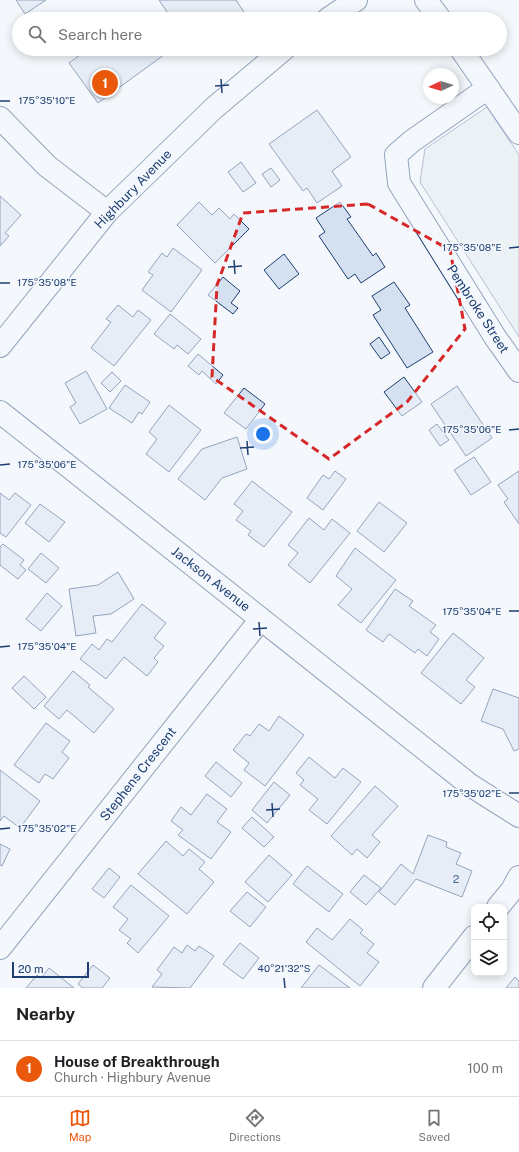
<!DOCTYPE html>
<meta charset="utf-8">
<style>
body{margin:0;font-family:"Public Sans",sans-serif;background:#f2f2f2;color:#202124}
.controls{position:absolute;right:12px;bottom:12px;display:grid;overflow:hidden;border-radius:8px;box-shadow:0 2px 10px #0003}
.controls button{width:36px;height:36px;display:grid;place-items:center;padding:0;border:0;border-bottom:1px solid #e0e0e0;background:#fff;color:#202124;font:20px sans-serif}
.compass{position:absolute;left:423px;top:68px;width:36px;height:36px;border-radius:50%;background:#fff;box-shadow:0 2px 10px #0003;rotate:266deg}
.scale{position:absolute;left:12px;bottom:10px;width:77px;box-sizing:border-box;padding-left:4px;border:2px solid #1d3f73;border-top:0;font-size:11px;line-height:14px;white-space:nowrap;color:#1d3f73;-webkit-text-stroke:3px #f4f7fb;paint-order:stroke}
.you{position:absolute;left:263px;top:434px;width:14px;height:14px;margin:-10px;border:3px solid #fff;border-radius:50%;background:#1a73e8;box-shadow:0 0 0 6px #1a73e833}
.badge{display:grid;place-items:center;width:26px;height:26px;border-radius:50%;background:#ea580c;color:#fff;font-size:13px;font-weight:700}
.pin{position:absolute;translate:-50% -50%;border:2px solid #fff;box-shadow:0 1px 4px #0006}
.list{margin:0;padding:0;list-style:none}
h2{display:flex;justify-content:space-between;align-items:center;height:52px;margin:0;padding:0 16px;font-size:17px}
h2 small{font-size:13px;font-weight:400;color:#757577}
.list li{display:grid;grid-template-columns:26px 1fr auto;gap:12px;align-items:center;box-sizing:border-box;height:56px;padding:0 16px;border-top:1px solid #e0e0e0}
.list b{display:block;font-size:15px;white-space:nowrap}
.list p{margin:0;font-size:13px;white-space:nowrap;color:#757577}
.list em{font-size:13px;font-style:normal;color:#757577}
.icon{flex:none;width:22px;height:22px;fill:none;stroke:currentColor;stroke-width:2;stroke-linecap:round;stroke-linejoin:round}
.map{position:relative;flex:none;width:519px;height:988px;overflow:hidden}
.search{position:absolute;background:#fff;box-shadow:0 2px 10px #0003;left:12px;right:12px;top:12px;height:44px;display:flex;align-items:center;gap:10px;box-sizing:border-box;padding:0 14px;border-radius:22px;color:#757577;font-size:15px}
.sheet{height:108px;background:#fff}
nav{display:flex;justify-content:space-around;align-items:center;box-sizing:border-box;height:56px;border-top:1px solid #e0e0e0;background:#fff;font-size:11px;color:#757577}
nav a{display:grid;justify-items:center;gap:2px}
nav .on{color:#ea580c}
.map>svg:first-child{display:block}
.green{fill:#e3e9f0;stroke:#687fa3}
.building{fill:#d5e0f0;stroke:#1d3f73}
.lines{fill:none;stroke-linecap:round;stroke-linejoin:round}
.street-casing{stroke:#1d3f73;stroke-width:24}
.secondary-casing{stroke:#1d3f73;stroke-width:24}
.street{stroke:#f4f7fb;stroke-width:22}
.secondary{stroke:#f4f7fb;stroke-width:22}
.marked{fill:none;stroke:#d62828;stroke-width:3;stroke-dasharray:8 5;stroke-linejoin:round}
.ticks{fill:none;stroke:#1d3f73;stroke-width:1.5}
.labels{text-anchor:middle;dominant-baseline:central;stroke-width:3;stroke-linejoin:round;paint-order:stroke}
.number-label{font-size:11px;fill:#4b6792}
.street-label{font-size:13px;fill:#1d3f73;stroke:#f4f7fb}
.ticks-label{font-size:10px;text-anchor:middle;fill:#1d3f73;stroke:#f4f7fb;stroke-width:3;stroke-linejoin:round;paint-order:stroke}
</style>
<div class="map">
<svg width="519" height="988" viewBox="0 0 519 988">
<rect width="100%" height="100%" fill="#f4f7fb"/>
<!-- green -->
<polygon class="green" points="487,107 519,155 519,337 420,182 425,149"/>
<!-- building -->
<g class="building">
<polygon points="16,0 46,0 25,14"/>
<polygon points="159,0 236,0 244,12 233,19 172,19"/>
<polygon points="88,49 172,49 98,103 69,63"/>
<polygon points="317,110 351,157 332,171 342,186 317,203 307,188 303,191 269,144"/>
<polygon points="241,162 256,183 243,192 228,172"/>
<polygon points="271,168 280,180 271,187 262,174"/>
<polygon points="0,196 21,215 5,233 9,236 0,246"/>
<polygon points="199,202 212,215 219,208 230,219 234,214 249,229 215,263 177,225"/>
<polygon points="340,202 351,217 347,219 373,256 376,253 385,267 361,283 355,274 348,279 319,236 325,232 316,218"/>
<polygon points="173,248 202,270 171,312 142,290 153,275 148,272 162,253 167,257"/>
<polygon points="284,254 299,274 279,289 264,270"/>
<polygon points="223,277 240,291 231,303 238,308 233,314 208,295"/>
<polygon points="394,282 410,305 405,308 433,352 407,368 373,315 381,310 372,296"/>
<polygon points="118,305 133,317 138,310 151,320 114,366 91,348 111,322 106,319"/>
<polygon points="170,314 201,339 188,354 177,345 174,349 154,334"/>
<polygon points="379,337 390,353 381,359 370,344"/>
<polygon points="198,354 223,375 216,384 202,371 199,375 188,366"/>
<polygon points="86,371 107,409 80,424 70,407 76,403 65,383"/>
<polygon points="112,372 121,381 110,392 101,383"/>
<polygon points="404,377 422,402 402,416 384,392"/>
<polygon points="125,385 150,402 142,414 139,412 132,423 109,408"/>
<polygon points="457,386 492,438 466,456 431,404"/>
<polygon points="244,388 265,404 246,429 224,413"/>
<polygon points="169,405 201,430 169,472 146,454 157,439 149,432"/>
<polygon points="437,424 449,440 440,446 429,430"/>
<polygon points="237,437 247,469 222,478 205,500 178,479 202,449"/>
<polygon points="474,457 491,482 471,495 454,470"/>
<polygon points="335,471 346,479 323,510 307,498 323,475 329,479"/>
<polygon points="519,471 519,524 504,502 508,499 498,485"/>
<polygon points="252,481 292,512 264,547 248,535 251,531 236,520 243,511 234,504"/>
<polygon points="0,493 9,500 15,493 31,505 6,537 0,533"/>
<polygon points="379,502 407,523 384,552 357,531"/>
<polygon points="40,504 65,522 49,542 25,523"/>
<polygon points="309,518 324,530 332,519 350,533 310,583 288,565 298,553 288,545"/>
<polygon points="3,544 24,560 20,565 26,570 18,579 0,565 0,547"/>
<polygon points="355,548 396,580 361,623 338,605 352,589 336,576"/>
<polygon points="41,553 59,568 46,583 28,569"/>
<polygon points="118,572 134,599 111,614 93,616 96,633 76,636 69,589 98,585"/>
<polygon points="395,589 413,601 409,606 436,625 430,632 439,639 427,656 418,649 415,653 389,634 383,642 366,630"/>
<polygon points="47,593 62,606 41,631 26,619"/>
<polygon points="142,604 166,623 154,638 164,646 154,658 158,662 147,676 124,657 106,679 80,659 92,644 99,650 107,639 112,642"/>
<polygon points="453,633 484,658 466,680 475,687 461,704 421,673"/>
<polygon points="73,671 90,685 88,687 114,709 94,733 67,710 59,719 44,706"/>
<polygon points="24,676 46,697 34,709 12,688"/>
<polygon points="493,689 519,698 519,749 514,751 503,729 481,721"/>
<polygon points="279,716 304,735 265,786 244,770 249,763 233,750 246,734 250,736 259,724 269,731"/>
<polygon points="46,723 70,741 62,752 69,758 53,779 45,774 39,783 14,765"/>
<polygon points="309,757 335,778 343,768 361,782 327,824 309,810 318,799 300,785 304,780 296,773"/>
<polygon points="216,762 242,783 231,797 205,776"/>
<polygon points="0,770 40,801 20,828 4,816 0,821"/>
<polygon points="274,782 290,795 267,823 252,810"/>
<polygon points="375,786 398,806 372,835 380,842 367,858 357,849 352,855 331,836"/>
<polygon points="207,794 227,809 217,822 231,832 211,859 178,835 183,830 171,821 181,807 191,815"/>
<polygon points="252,817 274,837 264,847 242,828"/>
<polygon points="428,835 447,842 446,847 461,853 456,864 472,871 462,897 416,879 395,905 379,892 401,864 413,874"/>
<polygon points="166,841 183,856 189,849 205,862 199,869 214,882 187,914 138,874"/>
<polygon points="0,844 10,849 2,866 0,865"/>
<polygon points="269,855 292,875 268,902 245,882"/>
<polygon points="307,866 343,894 329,912 293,884"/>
<polygon points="109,868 120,877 104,898 92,889"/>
<polygon points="364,875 381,888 366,905 350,892"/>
<polygon points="131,885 169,916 138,953 127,943 131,939 119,930 128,919 113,907"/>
<polygon points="247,892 266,907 250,927 230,911"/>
<polygon points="350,919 363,930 360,933 374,944 367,953 379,962 360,986 306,942 317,928 332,940"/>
<polygon points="240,943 259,958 243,979 223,964"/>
<polygon points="187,945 195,951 199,946 214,956 190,988 152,987 162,974 157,970 174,947 182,953"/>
<polygon points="93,965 110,978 102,988 83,988 78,984"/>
<polygon points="319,965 350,988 301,988"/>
<polygon points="49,968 74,988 26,988 37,975 41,978"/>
<polygon points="515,977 519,981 519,988 506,988"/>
</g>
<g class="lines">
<!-- street casing -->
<g class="street-casing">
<g id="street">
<polyline points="488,88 412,141 396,155 399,183 495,337 519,371"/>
<polyline points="0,412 470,785 519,816"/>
<polyline points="498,907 512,890 519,877"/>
<polyline points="0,948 261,619"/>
<polyline points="434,988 474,937"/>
</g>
</g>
<!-- secondary casing -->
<g class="secondary-casing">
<g id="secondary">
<polyline points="426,0 440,19"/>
<polyline points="328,19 356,0"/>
<polyline points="461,49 519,133"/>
<polyline points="0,118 47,166 107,212"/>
<polyline points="0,346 107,212 214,108 284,49"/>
</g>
</g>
<!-- street -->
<use href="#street" class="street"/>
<!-- secondary -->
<use href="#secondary" class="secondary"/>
</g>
<!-- marked area -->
<path d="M0 0H519V988H0ZM 368,204 L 450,250 L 465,329 L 407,402 L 329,459 L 212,377 L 217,285 L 243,213 Z" fill="#f4f7fb" fill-opacity=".55" fill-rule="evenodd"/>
<path class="marked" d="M 368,204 L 450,250 L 465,329 L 407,402 L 329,459 L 212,377 L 217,285 L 243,213 Z"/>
<!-- ticks -->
<path class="ticks" d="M 221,79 L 222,93M 215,86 L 229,85M 0,101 L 10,101M 509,248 L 519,247M 234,260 L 235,274M 228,267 L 242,266M 0,283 L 10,283M 509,430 L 519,429M 247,441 L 248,455M 240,448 L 254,447M 0,465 L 10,464M 509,611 L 519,611M 259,622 L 260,636M 253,629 L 267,628M 0,647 L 10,646M 509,793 L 519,793M 272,803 L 273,817M 266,810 L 280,809M 0,829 L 10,828M 284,978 L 285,988"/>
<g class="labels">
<!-- number labels -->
<g class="number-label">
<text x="456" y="879">2</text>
</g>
<!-- street labels -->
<g class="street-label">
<text transform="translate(133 189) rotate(-46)">Highbury Avenue</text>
<text transform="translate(478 309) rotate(57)">Pembroke Street</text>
<text transform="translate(211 579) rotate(38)">Jackson Avenue</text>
<text transform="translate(138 774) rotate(-52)">Stephens Crescent</text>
</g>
</g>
<g class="ticks-label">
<text x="47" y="104">175°35'10"E</text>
<text x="472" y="251">175°35'08"E</text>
<text x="47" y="286">175°35'08"E</text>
<text x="472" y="433">175°35'06"E</text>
<text x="47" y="468">175°35'06"E</text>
<text x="472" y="615">175°35'04"E</text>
<text x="47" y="650">175°35'04"E</text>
<text x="472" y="797">175°35'02"E</text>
<text x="47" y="832">175°35'02"E</text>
<text x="284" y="972">40°21'32"S</text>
</g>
</svg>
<div class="controls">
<button><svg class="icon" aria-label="locate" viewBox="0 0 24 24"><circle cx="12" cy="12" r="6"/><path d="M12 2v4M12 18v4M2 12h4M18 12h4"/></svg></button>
<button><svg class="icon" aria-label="layers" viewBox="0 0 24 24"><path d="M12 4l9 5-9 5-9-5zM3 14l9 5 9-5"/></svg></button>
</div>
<svg class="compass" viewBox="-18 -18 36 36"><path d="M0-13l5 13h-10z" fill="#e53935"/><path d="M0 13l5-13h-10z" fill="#757577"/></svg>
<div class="scale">20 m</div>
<div class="you"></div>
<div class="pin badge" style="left:105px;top:83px">1</div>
<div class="search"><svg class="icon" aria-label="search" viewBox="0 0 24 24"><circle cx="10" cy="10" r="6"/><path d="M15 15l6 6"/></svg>Search here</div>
</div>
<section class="sheet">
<h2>Nearby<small></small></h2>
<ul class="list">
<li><span class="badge">1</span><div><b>House of Breakthrough</b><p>Church · Highbury Avenue</p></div><em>100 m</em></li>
</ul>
</section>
<nav>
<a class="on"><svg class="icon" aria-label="map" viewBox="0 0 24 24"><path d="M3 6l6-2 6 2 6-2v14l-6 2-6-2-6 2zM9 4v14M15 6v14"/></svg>Map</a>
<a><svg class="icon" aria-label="directions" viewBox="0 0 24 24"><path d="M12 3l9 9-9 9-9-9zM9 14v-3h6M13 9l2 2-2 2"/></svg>Directions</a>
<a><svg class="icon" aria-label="saved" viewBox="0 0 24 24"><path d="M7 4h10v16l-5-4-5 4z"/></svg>Saved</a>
</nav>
